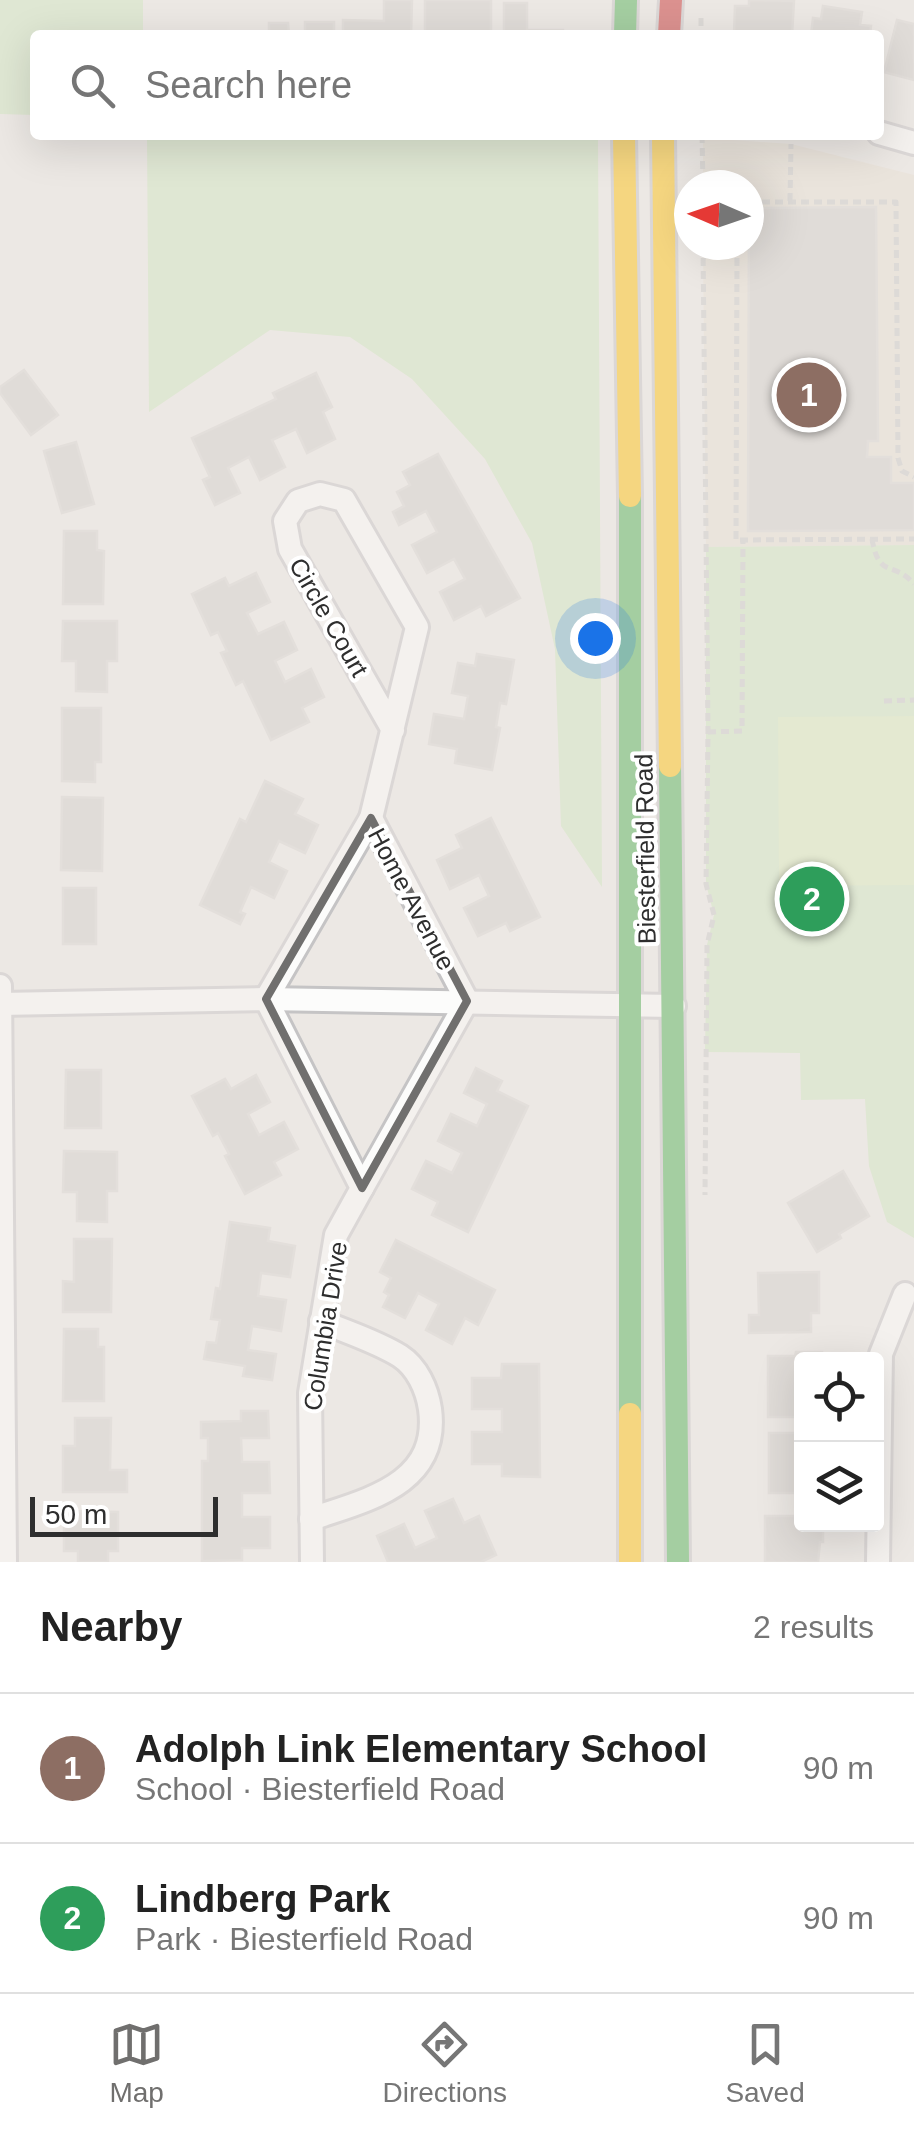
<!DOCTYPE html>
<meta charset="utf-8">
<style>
body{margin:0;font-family:Helvetica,sans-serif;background:#f6f6f6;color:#222}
.controls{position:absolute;right:30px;bottom:30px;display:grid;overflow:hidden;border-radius:10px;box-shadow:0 10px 40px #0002}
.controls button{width:90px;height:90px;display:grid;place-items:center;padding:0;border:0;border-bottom:2px solid #e0e0e0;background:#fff;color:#222;font:50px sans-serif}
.compass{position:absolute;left:674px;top:170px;width:90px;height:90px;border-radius:50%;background:#fff;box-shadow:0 10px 40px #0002;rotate:272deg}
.scale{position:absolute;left:30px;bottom:25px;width:188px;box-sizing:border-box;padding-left:10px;border:5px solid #2e2e2e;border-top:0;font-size:28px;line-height:35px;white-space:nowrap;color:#2e2e2e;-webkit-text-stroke:8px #fff;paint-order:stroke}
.you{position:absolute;left:595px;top:638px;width:35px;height:35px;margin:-25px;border:8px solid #fff;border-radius:50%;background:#1a73e8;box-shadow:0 0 0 15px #1a73e833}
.badge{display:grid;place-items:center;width:65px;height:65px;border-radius:50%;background:#706f6e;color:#fff;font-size:32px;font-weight:700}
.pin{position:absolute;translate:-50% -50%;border:5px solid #fff;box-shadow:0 2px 10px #0006}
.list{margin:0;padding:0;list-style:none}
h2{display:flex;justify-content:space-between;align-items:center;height:130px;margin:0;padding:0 40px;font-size:42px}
h2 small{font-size:32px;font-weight:400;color:#767676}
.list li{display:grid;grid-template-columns:65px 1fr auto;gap:30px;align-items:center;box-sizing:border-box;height:150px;padding:0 40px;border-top:2px solid #e0e0e0}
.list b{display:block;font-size:38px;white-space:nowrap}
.list p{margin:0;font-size:32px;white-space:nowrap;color:#767676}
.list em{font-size:32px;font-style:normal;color:#767676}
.icon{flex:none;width:55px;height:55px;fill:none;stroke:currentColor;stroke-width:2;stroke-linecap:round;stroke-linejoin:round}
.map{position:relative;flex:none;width:914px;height:1562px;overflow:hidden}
.search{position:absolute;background:#fff;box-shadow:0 10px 40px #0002;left:30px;right:30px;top:30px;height:110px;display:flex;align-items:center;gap:25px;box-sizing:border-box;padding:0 35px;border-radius:10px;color:#767676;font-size:38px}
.sheet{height:430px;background:#fff}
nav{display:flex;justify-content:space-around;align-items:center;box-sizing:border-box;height:140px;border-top:2px solid #e0e0e0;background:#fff;font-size:28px;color:#767676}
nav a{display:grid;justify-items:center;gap:5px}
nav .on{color:#706f6e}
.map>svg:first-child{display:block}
.education{fill:#e6e0d3}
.green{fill:#cee6be}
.pitch{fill:#d9eabb}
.building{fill:#d1cecb;stroke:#d7d4d0;stroke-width:2.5}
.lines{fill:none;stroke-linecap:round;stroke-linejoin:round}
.street-casing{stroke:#c5c4c5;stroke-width:28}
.fast-casing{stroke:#c5c4c5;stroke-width:28}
.slow-casing{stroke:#c5c4c5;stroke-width:28}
.jam-casing{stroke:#c5c4c5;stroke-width:28}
.path{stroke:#c9c9c8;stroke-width:5;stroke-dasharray:8 5;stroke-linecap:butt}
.street{stroke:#fcfcfb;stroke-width:22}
.fast{stroke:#4caf50;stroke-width:22}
.slow{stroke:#ffc107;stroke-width:22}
.jam{stroke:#c62828;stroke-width:22}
.marked{fill:none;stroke:#706f6e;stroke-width:8;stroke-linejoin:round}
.labels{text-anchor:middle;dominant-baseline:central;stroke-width:8;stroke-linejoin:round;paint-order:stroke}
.street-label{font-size:25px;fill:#2e2e2e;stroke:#fff}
</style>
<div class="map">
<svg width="914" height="1562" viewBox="0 0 914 1562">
<rect width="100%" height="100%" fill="#ece8e4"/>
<!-- education -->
<polygon class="education" points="703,138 791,144 914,175 914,545 706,547 703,245 749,245 749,185 703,185"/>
<!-- green -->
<g class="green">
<polygon points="0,0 143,0 143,35 35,35 35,115 0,114"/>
<polygon points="147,135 517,135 598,138 602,887 561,826 555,649 532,543 485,459 412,379 350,337 270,330 149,412"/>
<polygon points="914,545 914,1238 887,1222 869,1166 865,1099 801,1100 800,1053 705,1052 707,945 714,915 706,884 706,547"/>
</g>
<!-- pitch -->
<polygon class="pitch" points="914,716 914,885 779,886 778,717"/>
<!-- building -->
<g class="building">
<polygon points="384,0 412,0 411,35 343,35 343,20 384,21"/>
<rect x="425" y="0" width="66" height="35"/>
<polygon points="749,0 794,1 792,35 734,35 735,6 749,6"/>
<polygon points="504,3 527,3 527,30 563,30 563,35 504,35"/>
<polygon points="823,6 862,12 860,25 871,26 870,35 811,35 813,18 821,19"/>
<polygon points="897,20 914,24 914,80 884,72"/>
<rect x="305" y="22" width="29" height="13"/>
<polygon points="269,23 288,23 289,35 269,35"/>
<polygon points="876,207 878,441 868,441 867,457 891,457 891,483 914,483 914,530 748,531 749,208"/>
<polygon points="24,370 58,415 31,435 0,393 0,387"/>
<polygon points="316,373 332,407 323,412 335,439 307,453 296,429 272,440 285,467 260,480 249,457 228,468 240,493 215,505 203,480 210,477 192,438 276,399 273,393"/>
<polygon points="76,442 94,504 62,513 44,451"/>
<polygon points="438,454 520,598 486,616 481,606 454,620 440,592 465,579 454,559 427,573 412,545 437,532 426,511 399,525 393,512 404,506 397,492 410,485 403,472"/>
<polygon points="64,531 97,531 97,550 104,551 103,604 63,604"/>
<polygon points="256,573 270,602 247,613 258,634 284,622 297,650 275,661 285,682 311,669 324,697 302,708 309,722 271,740 243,681 236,685 221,653 227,651 218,632 211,635 192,594 225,578 229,586"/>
<polygon points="63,621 117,621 117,661 107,661 107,692 76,691 76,661 62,661"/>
<polygon points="477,654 514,660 506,704 500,703 496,727 500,728 492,770 455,763 457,749 429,744 434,714 464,719 468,696 452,693 458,663 475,666"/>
<polygon points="62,708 101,708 101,762 95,762 95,782 62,781"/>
<polygon points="265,781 303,799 295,814 318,825 305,853 279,841 269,862 287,871 274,898 251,887 240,912 245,914 240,924 200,905 240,819 246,822"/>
<polygon points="62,797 103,798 102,871 61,870"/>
<polygon points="491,818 540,917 510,931 506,923 478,936 464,908 489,896 479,875 450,889 437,860 462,848 456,835"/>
<rect x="63" y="888" width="33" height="56"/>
<polygon points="476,1068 502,1081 497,1091 528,1106 468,1232 432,1215 438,1202 412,1189 426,1161 452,1173 462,1153 438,1141 451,1114 477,1126 487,1104 464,1093"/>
<polygon points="66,1070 101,1070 101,1128 65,1128"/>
<polygon points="256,1075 270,1102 248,1114 259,1135 284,1122 298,1149 274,1162 281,1175 245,1194 225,1156 229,1154 218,1133 213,1136 192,1096 225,1079 231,1089"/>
<polygon points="64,1151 117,1152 117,1191 107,1191 107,1222 77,1221 77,1192 63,1192"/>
<polygon points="843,1171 869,1216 839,1234 841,1238 817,1252 788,1203"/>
<polygon points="230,1222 270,1228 268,1241 295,1246 290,1277 261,1273 258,1296 286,1300 281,1331 252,1326 248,1350 276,1354 272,1380 243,1376 245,1366 204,1359 207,1342 216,1343 220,1320 211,1319 216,1288 220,1289"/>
<polygon points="74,1239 112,1239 111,1312 63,1312 63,1281 74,1282"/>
<polygon points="396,1240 495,1290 478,1325 465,1318 452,1344 426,1330 439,1304 418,1293 405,1318 383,1307 389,1295 384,1292 391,1278 380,1272"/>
<polygon points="819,1272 819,1313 811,1313 811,1332 749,1333 749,1315 759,1315 758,1273"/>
<polygon points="64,1329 98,1329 98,1347 104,1347 104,1401 63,1401"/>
<polygon points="796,1352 822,1352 822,1360 802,1360 802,1417 768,1417 768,1356 795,1356"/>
<polygon points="502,1364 539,1364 540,1477 502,1476 502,1464 472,1464 472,1432 502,1432 502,1409 472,1409 472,1378 501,1378"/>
<polygon points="241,1411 268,1411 269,1438 241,1438 242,1462 269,1462 270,1493 242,1493 242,1517 270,1517 270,1548 242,1548 242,1560 202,1561 202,1461 208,1461 208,1438 201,1438 201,1422 241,1421"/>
<polygon points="75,1418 111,1418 110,1470 127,1470 127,1492 63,1492 63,1446 75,1446"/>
<polygon points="769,1433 802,1433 802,1498 796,1498 796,1493 769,1493"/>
<polygon points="453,1499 464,1523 479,1516 496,1555 481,1562 388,1562 377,1536 404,1524 415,1548 437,1538 425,1511"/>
<polygon points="64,1511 118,1512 118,1551 108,1551 108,1562 78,1562 78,1551 64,1551"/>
<polygon points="765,1516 802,1516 802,1524 823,1524 823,1542 820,1542 818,1562 765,1562"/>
</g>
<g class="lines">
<!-- street casing -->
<g class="street-casing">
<g id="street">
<polyline points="879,133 914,143"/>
<polyline points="371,818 417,627 344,500 320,494 298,501 285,521 290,549 393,730"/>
<polyline points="0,986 5,1562"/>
<polyline points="266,999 362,1188 336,1235 310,1393 312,1562"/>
<polyline points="266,999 371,818 467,1001"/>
<polyline points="0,1004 266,999 674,1006"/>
<polyline points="362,1188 467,1001"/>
<path d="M 311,1519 C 366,1500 440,1485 430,1409 C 427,1389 417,1367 400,1356 C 376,1341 346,1332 321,1321"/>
<polyline points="878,1562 881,1354 905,1294"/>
</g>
</g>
<!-- fast casing -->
<g class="fast-casing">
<g id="fast">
<polyline points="625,35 626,0"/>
<polyline points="630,496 630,1414"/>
<polyline points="670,766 678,1562"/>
</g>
</g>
<!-- slow casing -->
<g class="slow-casing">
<g id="slow">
<polyline points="624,135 630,496"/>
<polyline points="663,135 670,766"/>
<polyline points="630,1562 630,1414"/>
</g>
</g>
<!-- jam casing -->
<g class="jam-casing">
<polyline id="jam" points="669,35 671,0"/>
</g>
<!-- path -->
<g class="path">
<polyline points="701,18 701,35"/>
<polyline points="702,135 703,185"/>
<polyline points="790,201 791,144"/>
<polyline points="749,202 896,202 898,458 902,471 914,477"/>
<polyline points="703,245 708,732 706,884 714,915 707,945 705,1195"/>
<polyline points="737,245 736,540 914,539"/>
<path d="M 872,539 C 879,580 894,560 914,584"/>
<polyline points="884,701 914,700"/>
<polyline points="708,732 742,731 743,540"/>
</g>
<!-- street -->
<use href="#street" class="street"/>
<!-- fast -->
<use href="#fast" class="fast"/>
<!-- slow -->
<use href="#slow" class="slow"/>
<!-- jam -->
<use href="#jam" class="jam"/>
</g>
<!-- marked area -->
<path d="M0 0H914V1562H0ZM 371,818 L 467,1001 L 362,1188 L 266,999 Z" fill="#ece8e4" fill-opacity=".55" fill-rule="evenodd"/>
<path class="marked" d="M 371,818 L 467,1001 L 362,1188 L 266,999 Z"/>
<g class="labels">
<!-- street labels -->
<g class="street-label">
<text transform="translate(329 617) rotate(60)">Circle Court</text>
<text transform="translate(645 849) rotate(-91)">Biesterfield Road</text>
<text transform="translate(412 899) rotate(62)">Home Avenue</text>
<text transform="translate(325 1326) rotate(-81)">Columbia Drive</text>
</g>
</g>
</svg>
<div class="controls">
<button><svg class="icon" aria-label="locate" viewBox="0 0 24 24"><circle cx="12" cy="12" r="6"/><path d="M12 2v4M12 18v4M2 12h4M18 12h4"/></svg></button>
<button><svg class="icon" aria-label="layers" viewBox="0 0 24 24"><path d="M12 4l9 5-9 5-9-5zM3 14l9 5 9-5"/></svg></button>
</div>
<svg class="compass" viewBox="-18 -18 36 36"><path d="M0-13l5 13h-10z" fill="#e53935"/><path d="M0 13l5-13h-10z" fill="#767676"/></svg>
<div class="scale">50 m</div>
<div class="you"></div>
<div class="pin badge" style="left:809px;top:395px;background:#8d6e63">1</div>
<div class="pin badge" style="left:812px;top:899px;background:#2e9e5b">2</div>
<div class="search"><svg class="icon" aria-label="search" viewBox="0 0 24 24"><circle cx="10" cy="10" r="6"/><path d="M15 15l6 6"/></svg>Search here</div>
</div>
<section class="sheet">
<h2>Nearby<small>2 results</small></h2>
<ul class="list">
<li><span class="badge" style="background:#8d6e63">1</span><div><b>Adolph Link Elementary School</b><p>School · Biesterfield Road</p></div><em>90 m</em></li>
<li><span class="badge" style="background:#2e9e5b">2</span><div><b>Lindberg Park</b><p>Park · Biesterfield Road</p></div><em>90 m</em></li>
</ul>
</section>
<nav>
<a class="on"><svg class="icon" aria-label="map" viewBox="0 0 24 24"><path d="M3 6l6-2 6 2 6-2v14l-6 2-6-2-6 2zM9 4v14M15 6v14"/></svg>Map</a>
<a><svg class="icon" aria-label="directions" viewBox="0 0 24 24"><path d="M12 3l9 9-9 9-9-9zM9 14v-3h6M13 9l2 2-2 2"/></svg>Directions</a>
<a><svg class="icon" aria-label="saved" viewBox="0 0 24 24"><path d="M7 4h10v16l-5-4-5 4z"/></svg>Saved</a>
</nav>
